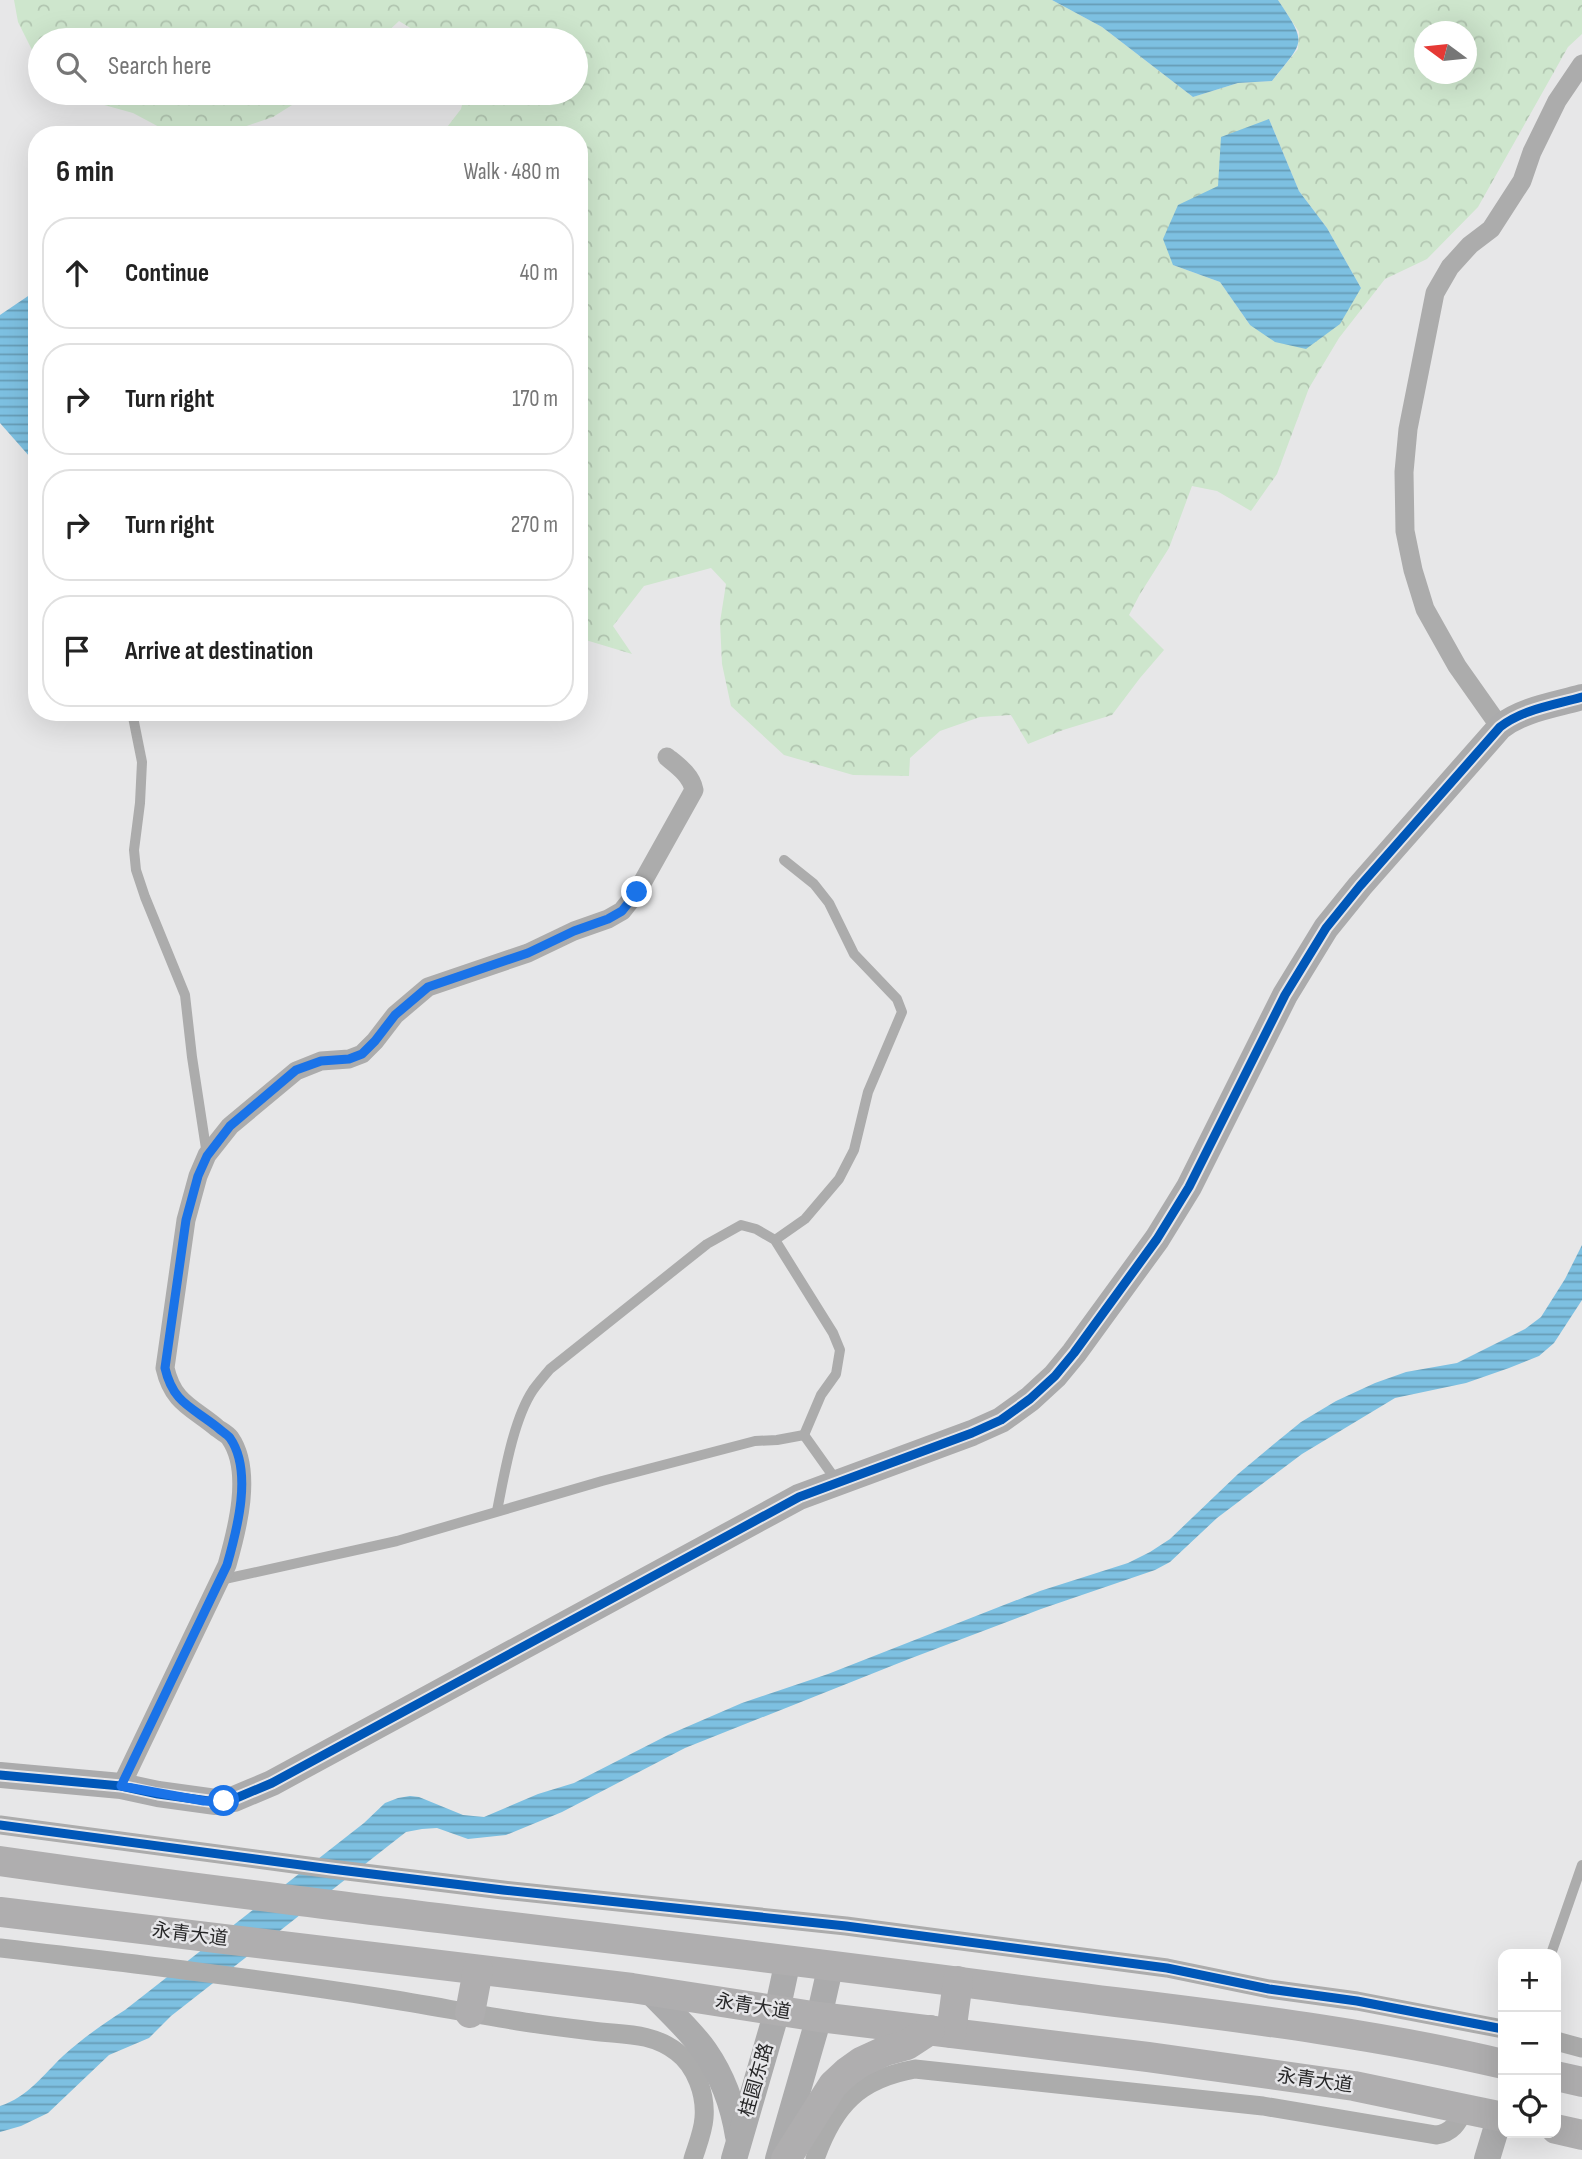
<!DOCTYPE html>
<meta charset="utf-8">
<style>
body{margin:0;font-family:"Sofia Sans Condensed","Noto Sans SC",sans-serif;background:#f2f2f2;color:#222}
.controls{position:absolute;right:21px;bottom:21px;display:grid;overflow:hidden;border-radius:14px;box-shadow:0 7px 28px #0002}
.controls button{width:63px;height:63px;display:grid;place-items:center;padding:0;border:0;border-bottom:2px solid #e0e0e0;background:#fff;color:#222;font:35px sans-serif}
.compass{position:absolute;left:1414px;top:21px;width:63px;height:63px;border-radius:50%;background:#fff;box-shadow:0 7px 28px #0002;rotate:285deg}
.stop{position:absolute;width:21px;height:21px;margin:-16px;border:5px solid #1a73e8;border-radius:50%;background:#fff}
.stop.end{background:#1a73e8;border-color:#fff;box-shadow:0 2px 7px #0008}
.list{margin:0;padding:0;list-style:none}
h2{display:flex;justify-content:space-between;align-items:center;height:91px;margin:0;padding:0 28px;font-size:30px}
h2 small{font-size:23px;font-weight:400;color:#767676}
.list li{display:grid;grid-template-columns:46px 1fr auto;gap:21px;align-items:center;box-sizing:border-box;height:112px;margin:0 14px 14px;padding:0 14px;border:2px solid #e0e0e0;border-radius:28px}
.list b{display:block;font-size:26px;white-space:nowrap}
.list em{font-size:23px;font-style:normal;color:#767676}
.icon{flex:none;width:38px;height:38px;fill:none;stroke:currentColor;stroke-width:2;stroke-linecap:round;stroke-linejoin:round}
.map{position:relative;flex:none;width:1582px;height:2159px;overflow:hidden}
.search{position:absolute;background:#fff;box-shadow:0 7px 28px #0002;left:28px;top:28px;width:560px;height:77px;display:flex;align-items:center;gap:18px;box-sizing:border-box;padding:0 24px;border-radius:38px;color:#767676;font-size:26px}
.panel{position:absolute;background:#fff;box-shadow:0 7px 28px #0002;left:28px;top:126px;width:560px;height:595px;border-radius:28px}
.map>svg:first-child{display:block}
.forest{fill:url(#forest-crowns);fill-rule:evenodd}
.water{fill:url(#water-rules)}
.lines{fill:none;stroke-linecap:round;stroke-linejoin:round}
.lane{stroke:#acacac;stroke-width:10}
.street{stroke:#acacac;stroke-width:19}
.secondary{stroke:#ababac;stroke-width:26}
.primary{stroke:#afaeaf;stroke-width:30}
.cycleway-casing{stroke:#e6e6e9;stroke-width:13}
.cycleway{stroke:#0057b8;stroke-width:9}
.route{stroke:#1a73e8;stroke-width:9}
.labels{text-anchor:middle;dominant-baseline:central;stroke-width:5;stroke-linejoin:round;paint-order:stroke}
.street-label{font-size:19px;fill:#262627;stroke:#e6e6e9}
</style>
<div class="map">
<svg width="1582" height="2159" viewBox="0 0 1582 2159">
<defs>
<pattern id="forest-crowns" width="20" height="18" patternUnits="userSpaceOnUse" patternTransform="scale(1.75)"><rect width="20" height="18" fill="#cee6cd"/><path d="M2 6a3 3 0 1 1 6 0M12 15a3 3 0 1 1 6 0" fill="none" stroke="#b1c5b0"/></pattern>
<pattern id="water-rules" width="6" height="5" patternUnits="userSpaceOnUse" patternTransform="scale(1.75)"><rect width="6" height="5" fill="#7dc0e1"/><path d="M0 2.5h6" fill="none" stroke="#669cb6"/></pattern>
</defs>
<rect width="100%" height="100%" fill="#e7e7e8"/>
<!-- forest -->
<g class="forest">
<path d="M 14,0 L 1052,0 L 1102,27 L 1193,97 L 1238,83 L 1272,81 L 1298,49 L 1299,32 L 1278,0 L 1582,0 L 1582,34 L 1568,47 L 1478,207 L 1427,259 L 1385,279 L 1339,338 L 1309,388 L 1277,474 L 1251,511 L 1217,491 L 1192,486 L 1169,548 L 1140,594 L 1129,615 L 1164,650 L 1140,678 L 1112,715 L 1063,730 L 1028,744 L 1011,715 L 980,717 L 940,731 L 910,758 L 909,776 L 853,775 L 784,755 L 731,706 L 722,664 L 720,622 L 726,584 L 711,568 L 644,586 L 613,626 L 632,654 L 579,638 L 579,135 L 441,135 L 461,109 L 465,93 L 576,93 L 576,40 L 430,40 L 399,21 L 379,40 L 40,40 L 40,66 L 18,22 ZM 1424,32 L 1466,32 L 1466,74 L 1424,74 ZM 1269,119 L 1299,191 L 1327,228 L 1361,288 L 1250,325 L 1220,282 L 1173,265 L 1218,186 Z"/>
<polygon points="61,93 311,93 273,117 226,133 202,135 189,135 163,129 133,113"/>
</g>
<!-- water -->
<g class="water">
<path d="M 1052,0 L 1278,0 C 1308,45 1304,40 1272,81 L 1238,83 L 1193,97 L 1102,27 Z"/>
<polygon points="1269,119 1299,191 1327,228 1361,288 1340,324 1306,349 1275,342 1250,325 1220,282 1173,265 1163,239 1178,205 1218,186 1221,137"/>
<polygon points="37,290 37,465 0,423 0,315"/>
<path d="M 1582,1245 L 1582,1300 L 1554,1343 L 1539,1356 L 1509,1368 L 1466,1383 L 1395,1398 L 1302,1454 L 1217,1518 L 1170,1562 L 1155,1570 L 1041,1609 L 909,1659 L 685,1748 L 562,1812 L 506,1835 L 468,1839 L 437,1828 L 422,1829 L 406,1832 L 171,2016 L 149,2038 L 109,2055 L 48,2113 L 21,2126 L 0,2132 L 0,2106 C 28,2097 43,2075 63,2056 C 83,2038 103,2024 125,2010 L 364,1823 L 385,1803 L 398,1798 L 410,1796 L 419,1797 L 463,1815 L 484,1817 L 538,1794 L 574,1783 L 668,1735 L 742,1703 L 828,1674 L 1040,1591 L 1128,1563 L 1150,1552 L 1170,1539 L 1238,1474 L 1268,1449 L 1301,1422 L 1336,1401 L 1375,1383 L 1406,1372 L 1457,1363 L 1525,1329 L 1541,1317 L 1565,1279 Z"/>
</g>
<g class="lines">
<!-- lane -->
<g class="lane">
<polyline points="132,712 142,762 140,803 134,850 136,870 145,897 185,995 192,1057 207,1155"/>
<polyline points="775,1240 805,1219 839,1179 854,1150 868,1092 902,1012 897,999 854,954 829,903 814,884 784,860"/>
<path d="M 497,1511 C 504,1476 513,1420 533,1390 C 538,1383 544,1376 550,1369 L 707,1244 L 741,1225 L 756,1229 L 775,1240 L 833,1333 L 840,1350 L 836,1374 L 821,1395 L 804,1435"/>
<polyline points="220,1580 397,1541 602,1481 755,1441 777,1440 804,1435 836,1480"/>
<polyline points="1551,1954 1582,1865"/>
</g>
<!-- street -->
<g class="street">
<polyline points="1500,727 1457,666 1425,609 1413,570 1405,531 1404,472 1408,429 1435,293 1450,267 1470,245 1491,229 1522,181 1532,152 1557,101 1582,64"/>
<path d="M 121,1786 L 227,1565 C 237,1530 253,1471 230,1438 C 227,1434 221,1431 217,1428 C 192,1407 173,1403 165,1368 L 186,1220 L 198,1176 L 207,1155 L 230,1126 L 296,1071 L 321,1061 L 349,1059 L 362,1054 L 375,1041 L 395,1015 L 428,987 L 528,953 L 574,931 L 608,919 L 622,911 L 637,892 L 694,790 C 691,775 678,766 667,757"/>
<polyline points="0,1825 331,1869 503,1890 846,1926 1167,1968 1269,1989 1357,2001 1503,2029"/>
<path d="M 0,1948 C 128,1963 256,1978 383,1998 C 428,2005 473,2014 518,2021 C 543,2025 567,2028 592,2031 C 623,2035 651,2032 677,2052 C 696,2066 706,2095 704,2118 C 703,2132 697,2146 693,2159"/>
<polyline points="1556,2041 1582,2048"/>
<path d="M 815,2159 C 834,2105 859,2079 915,2069 L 1263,2106 L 1436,2135 C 1452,2133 1458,2123 1464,2109"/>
</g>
<!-- secondary -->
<g class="secondary">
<path d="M 0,1775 L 121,1786 L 158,1794 L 216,1802 L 234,1799 L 272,1783 L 799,1497 L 972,1433 L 1001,1420 L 1030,1399 L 1055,1376 L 1074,1353 L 1157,1239 L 1189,1187 L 1285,995 L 1326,928 L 1360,886 L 1500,727 C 1523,709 1554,705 1582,697"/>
<path d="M 650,1991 C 667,2009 692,2032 705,2051 C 723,2077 733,2105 738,2136"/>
<polyline points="734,2159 777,2011 788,1960"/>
<polyline points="778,2159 819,2017 831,1964"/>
<polyline points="1487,2159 1500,2116"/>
</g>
<!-- primary -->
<g class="primary">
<path d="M 0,1861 C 342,1910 686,1945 1029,1991 C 1187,2012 1348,2027 1503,2064"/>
<polyline points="0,1912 632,1988 819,2017 1148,2057 1354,2086 1503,2117"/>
<polyline points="470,2013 478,1970"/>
<polyline points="951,2033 958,1981"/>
<polyline points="1556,2076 1582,2082"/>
<polyline points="1556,2129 1582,2135"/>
<polyline points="786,2159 833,2085 847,2072 861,2062 885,2051 907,2045 930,2030"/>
</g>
<!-- cycleway casing -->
<g class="cycleway-casing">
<g id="cycleway">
<path d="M 0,1775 L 121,1786 L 158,1794 L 216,1802 L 234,1799 L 272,1783 L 799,1497 L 972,1433 L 1001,1420 L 1030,1399 L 1055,1376 L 1074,1353 L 1157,1239 L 1189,1187 L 1285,995 L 1326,928 L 1360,886 L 1500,727 C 1523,709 1554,705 1582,697"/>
<polyline points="0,1825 331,1869 503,1890 846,1926 1167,1968 1269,1989 1357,2001 1503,2029"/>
</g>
</g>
<!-- cycleway -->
<use href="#cycleway" class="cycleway"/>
</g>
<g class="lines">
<!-- route -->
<path class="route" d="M 224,1801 L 204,1801 L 121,1786 L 227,1565 C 237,1530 253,1471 230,1438 C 227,1434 221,1431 217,1427 C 192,1407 173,1403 165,1368 L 186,1220 L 198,1176 L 207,1156 L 230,1126 L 296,1070 L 321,1061 L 349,1059 L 362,1054 L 375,1041 L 395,1015 L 428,987 L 528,953 L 574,931 L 608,919 L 622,911 L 637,892"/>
</g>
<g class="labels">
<!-- street labels -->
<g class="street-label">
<text transform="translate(190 1935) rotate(7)">永青大道</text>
<text transform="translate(753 2007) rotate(9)">永青大道</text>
<text transform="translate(757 2080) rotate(-74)">桂圆东路</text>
<text transform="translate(1315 2081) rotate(8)">永青大道</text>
</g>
</g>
</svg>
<div class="controls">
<button>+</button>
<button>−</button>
<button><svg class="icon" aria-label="locate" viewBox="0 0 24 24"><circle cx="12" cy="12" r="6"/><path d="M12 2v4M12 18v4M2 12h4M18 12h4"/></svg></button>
</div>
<svg class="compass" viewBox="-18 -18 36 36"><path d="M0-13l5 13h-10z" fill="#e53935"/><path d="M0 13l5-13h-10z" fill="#767676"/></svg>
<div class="stop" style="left:224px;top:1801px"></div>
<div class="stop end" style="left:637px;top:892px"></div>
<div class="search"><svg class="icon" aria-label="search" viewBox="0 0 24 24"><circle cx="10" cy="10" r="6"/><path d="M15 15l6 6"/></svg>Search here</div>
<section class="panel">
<h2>6 min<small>Walk · 480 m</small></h2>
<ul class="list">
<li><svg class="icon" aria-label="ahead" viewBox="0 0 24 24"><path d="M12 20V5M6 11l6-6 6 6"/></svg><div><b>Continue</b></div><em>40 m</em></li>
<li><svg class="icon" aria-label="right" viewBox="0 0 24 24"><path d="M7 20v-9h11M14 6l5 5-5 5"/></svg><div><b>Turn right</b></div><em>170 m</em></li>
<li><svg class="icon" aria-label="right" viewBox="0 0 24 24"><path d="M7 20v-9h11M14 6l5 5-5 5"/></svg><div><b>Turn right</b></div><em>270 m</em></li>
<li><svg class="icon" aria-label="arrive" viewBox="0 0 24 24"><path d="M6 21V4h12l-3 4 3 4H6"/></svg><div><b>Arrive at destination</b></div></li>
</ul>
</section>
</div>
